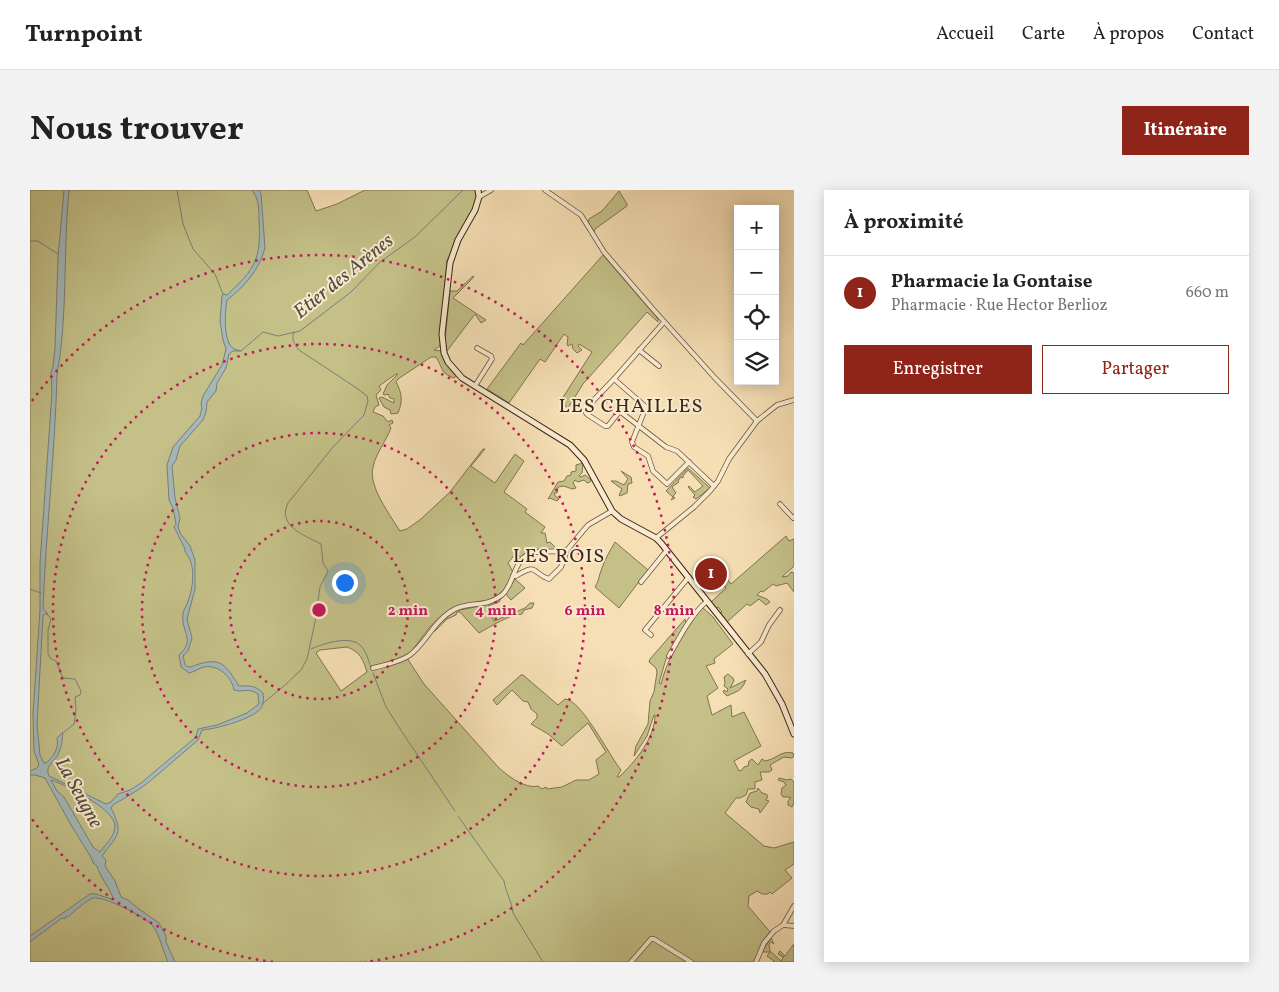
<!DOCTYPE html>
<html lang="fr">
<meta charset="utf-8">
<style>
body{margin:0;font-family:Vollkorn,serif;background:#f2f2f2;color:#222}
.controls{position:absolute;right:15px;top:15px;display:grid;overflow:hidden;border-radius:0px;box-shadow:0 2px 12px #0003}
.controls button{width:45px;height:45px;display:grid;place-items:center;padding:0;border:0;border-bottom:1px solid #e0e0e0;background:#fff;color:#222;font:25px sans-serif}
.you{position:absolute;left:314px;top:392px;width:18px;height:18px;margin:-12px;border:4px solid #fff;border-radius:50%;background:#1a73e8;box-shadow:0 0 0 8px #1a73e833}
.badge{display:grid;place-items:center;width:32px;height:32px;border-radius:50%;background:#8f2418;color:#fff;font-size:16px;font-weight:700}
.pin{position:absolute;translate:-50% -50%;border:2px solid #fff;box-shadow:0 1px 5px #0006}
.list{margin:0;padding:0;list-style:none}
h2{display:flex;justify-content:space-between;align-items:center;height:65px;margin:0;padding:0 20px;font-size:21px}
h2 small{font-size:16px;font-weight:400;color:#767676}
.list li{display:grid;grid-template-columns:32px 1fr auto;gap:15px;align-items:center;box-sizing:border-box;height:75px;padding:0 20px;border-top:1px solid #e0e0e0}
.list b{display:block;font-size:19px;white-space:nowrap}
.list p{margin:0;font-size:16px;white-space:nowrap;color:#767676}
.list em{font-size:16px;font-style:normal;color:#767676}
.actions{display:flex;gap:10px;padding:15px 20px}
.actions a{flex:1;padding:11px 0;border:1px solid #8f2418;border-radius:0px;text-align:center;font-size:18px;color:#8f2418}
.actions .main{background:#8f2418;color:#fff}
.icon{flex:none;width:28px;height:28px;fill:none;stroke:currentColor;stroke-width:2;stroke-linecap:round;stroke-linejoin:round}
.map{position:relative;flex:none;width:764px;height:772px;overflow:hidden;border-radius:0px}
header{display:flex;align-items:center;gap:30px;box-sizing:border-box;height:70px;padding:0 25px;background:#fff;border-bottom:1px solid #e0e0e0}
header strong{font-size:24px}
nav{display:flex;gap:28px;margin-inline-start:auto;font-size:18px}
.intro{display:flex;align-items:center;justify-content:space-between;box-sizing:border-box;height:120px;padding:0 30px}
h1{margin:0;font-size:35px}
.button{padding:12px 22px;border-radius:0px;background:#8f2418;color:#fff;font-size:18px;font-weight:700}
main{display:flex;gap:30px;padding:0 30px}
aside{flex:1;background:#fff;border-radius:0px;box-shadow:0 2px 12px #0003}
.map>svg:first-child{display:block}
.green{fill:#c4c088;stroke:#7e7450;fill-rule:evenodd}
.water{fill:#a3b9ba;stroke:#797f79;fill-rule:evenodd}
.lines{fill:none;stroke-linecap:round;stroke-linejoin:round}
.stream{stroke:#797f79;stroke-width:1}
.street-casing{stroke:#68563e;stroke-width:5.5}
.secondary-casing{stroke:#392817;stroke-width:7}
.street{stroke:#f9eacf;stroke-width:4}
.secondary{stroke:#f9eacf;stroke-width:5}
.ring{fill:none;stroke:#c2185b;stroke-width:2.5;stroke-dasharray:2.5 5}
.labels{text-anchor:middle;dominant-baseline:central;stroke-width:4;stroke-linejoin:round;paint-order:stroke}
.water-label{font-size:20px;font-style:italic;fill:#544c40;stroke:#f9eacf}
.neighbourhood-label{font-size:20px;letter-spacing:1px;fill:#392817;stroke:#f9eacf}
.centre{fill:#c2185b;stroke:#f9eacf;stroke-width:2.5}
.ring-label{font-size:15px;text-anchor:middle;font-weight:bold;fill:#c2185b;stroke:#f9eacf;stroke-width:4;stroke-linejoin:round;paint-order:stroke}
</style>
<header>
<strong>Turnpoint</strong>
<nav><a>Accueil</a><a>Carte</a><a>À propos</a><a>Contact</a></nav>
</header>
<div class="intro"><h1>Nous trouver</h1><a class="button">Itinéraire</a></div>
<main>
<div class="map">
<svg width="764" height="772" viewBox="0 0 764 772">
<rect width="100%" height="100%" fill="#f6dfb5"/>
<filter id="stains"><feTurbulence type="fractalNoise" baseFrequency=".004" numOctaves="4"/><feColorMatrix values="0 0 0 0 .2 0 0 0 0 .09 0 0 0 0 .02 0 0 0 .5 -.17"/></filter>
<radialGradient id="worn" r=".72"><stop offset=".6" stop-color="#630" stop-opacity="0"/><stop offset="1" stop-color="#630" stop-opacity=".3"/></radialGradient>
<!-- green -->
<g class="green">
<path d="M 0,0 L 277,0 L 286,21 L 307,14 L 335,0 L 446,0 L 447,12 L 417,70 L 410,156 L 404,160 L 411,161 L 418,177 L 426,186 L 424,188 C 410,183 413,178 406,167 L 401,167 L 368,189 L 366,192 C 372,203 373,211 368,223 L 361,224 L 360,220 L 354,217 L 349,208 L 352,207 L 364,213 L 364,209 L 360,208 L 358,204 L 355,205 L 353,204 L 357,195 L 368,184 L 366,184 L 349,196 L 351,200 L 346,205 L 349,215 L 345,217 L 343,222 L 353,226 L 358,232 L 362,230 L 363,233 L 359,235 L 361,238 C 356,251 346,263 343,277 C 338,296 360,325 370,341 L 377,339 L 391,329 L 420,302 L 453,259 L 455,259 L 441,276 L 465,293 L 485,264 L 494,271 L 474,302 L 497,319 L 495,322 L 515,337 L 511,343 L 515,343 L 517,353 L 520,352 L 526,358 L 531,359 L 512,360 L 509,358 L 508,360 C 501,362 497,362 491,368 L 486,363 L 478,373 L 483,382 C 469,423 443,405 414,424 C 399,434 390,452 378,465 L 377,468 L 394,494 L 469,578 C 478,586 495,599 508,596 L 512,599 L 516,597 L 517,599 L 532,597 L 546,590 L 559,590 L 569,584 L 566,570 L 576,562 L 558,533 L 532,556 L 518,544 L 501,534 L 507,528 L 507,524 L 501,519 L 498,512 L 493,511 L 482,500 L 467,515 L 463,510 L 491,485 L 493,485 L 528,515 L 535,509 C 551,509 580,567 591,580 L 587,587 L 589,587 C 605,572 625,548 625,525 L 624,525 L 617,546 L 604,566 L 606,556 L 618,534 L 620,511 L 624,502 L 627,482 L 626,478 L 619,472 L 620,469 L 655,429 L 656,433 L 636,469 L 629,493 L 631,494 C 638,466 654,440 672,417 L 683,427 L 703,454 L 684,469 L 685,473 L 676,476 L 688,498 L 677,506 L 682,525 L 701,515 L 702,527 L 714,522 L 731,556 L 704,571 L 709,581 L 712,580 L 714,577 L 718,576 L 719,571 L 722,569 L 728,575 L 732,569 L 735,571 C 747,569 751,560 763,563 L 764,566 L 762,568 L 754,567 L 740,575 L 742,580 L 739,582 L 730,582 L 732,590 L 725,592 L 725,599 L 718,599 L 716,605 L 710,608 L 706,608 L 695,623 L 734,656 L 744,658 L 764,652 L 764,674 L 755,680 L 762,688 L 742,704 L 740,702 L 738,704 L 732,704 L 727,701 L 719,706 L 718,716 L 740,742 L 725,772 L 664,772 L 655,766 L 660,772 L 0,772 ZM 317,457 C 330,462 333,469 337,482 L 311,501 L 286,463 L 290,460 Z"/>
<polygon points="589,1 597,14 597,16 565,39 564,42 558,32 559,29 572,21"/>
<polygon points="573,65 628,129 628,132 617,122 553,194 538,218 530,212 562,162 549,154 548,156 552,160 547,163 543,159 542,154 538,156 537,154 538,147 534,144 515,172 510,169 479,213 457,199 491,153 493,155"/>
<polygon points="443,86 444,87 423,108 456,130 451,133 445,124 417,161 415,151 420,101 427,101"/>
<polygon points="553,273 552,283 549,286 551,287 555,285 561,290 560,292 557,293 554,290 548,292 545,290 543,293 546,298 542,299 534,296 528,297 527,303 524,303 525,306 529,309 527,311 520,308 518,309 528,292 534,291 537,286 541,285 541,282 546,281 546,275"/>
<polygon points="658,278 680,298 666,309 663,307 665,305 658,297 659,296 665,302 673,296 658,280 653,286 653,288 651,287 648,291 649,292 642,297 646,303 643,306 645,308 641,310 643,307 636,301"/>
<polygon points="591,281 601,287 602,293 598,294 597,303 590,306 589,305 592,299 581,291 586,291 594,295 598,289"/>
<polygon points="756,346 759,351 764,349 764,376 752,387 758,386 761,382 764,383 764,402 757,393 746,396 743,394 733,402 731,401 727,405 737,409 740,412 736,415 729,409 720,416 717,414 697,432 690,423 692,422 688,417 686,419 681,412 696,398 689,390 691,385 695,382 698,384 697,389 701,394"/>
<path d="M 585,352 L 618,380 L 589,418 L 565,397 C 569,391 569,385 572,378 C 575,369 580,361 585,352 Z"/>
<polygon points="485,389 495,398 481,410 475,403"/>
<path d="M 472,407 L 469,412 L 458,416 L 464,431 L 495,418 L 500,413 L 504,413 L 502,418 L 494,420 L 492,424 C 480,424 460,437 449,443 L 430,422 L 427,422 L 426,425 L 417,429 L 405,441 L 402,441 L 416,426 L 425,421 L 455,415 Z"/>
<path d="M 698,484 L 703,488 L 704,491 L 700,498 L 716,490 C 711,502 707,501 697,506 L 693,502 L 694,500 L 697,502 L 698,499 L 694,496 L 695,493 L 694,487 Z"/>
<polygon points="749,588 757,590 761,589 764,592 764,613 762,617 758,615 758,611 760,609 760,607 753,607 751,604 752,598 756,595 754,592 748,590"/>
<polygon points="728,598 732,603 736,604 738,606 736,610 739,611 730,623 729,619 721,617 716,612 720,603 727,601"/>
<polygon points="741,748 744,754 741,752 739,754 740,761 751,771 754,766 753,767 748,764 750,761 755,766 764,754 764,772 743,772 744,771 737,766 740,762 732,762"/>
</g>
<!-- water -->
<path class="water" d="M 34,0 L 39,0 C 33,60 38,125 27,185 C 25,263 16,340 13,419 L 18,424 L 14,424 L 13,426 L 7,535 L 10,565 L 14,573 L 16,573 C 24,566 29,559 27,548 L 33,542 C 32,549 32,556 29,562 C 26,572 14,575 19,586 L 76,614 L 81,612 L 88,604 L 100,600 L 111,593 L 166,547 L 168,539 L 187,535 L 217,523 L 229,514 L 228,504 C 218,497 213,503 204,500 C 202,487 188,474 174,477 C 169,478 164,482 159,483 L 151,477 L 149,465 C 166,450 151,442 153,425 C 153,421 155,418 157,414 C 163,399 167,375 155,362 L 155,359 L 144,337 L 146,334 L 143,318 L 139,310 L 137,275 L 143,257 L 170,226 L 172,218 L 171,214 L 173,206 L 192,175 L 196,159 L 193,150 L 190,131 L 192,106 L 193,104 L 197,105 C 226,78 231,69 229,30 C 229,19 229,9 222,0 L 229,0 L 231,4 L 235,58 C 229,80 215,96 197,110 C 195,120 193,152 203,158 C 205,160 209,160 211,161 L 203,161 L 199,164 L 196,178 L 187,193 L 186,201 L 177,212 L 176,222 L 173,230 L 150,256 L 146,270 L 142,276 L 145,308 L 150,328 L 148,337 L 150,343 L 160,356 L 165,370 L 165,399 L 157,429 L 162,448 L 158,461 L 153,466 L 155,475 C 159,478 161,477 166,475 C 192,466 196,476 209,496 C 220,496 225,495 233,503 C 234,510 234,517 228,521 C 218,530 186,539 172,540 L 168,550 L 119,592 L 108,600 L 83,615 L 81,618 C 94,644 88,644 72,666 L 76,670 L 75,676 L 85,691 L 91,707 L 98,710 L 109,719 L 129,733 L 136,746 L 136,752 L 145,772 L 138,772 C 133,761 130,746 123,736 C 116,727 74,706 63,708 C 57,710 43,722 38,727 L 36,726 L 35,729 L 32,728 L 0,752 L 0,746 L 60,704 L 66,704 L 81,709 L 83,708 C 79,697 70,687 67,676 L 63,673 L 62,669 L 41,635 L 15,588 L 5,585 L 0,585 L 0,581 L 7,578 L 9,575 L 4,561 L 3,524 L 10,420 L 10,373 L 22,202 L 21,182 L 23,177 L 25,158 L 28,67 ZM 21,590 C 36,595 85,619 85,636 C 85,646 76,654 70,662 L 63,657 L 34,607 L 27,601 Z"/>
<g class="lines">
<!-- stream -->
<g class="stream">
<polyline points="147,0 153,34 163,59 185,84 193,104"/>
<polyline points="0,51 8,51 28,64"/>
<polyline points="211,161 233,142 248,146 270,141 321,102 350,72 385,47 433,0"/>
<polyline points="0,399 11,403"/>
<polyline points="17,424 21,429 18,440 18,464 20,468 26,471 33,488 45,489 51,501 50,505 45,507 46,521 44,534 34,542"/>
<path d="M 281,459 C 292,454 319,445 330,455 C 336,460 338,470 341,477"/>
<polyline points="343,483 356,517 374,545 425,621"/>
<path d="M 232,514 L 254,496 L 271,480 L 277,469 L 285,432 L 290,397 L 298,381 L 293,373 L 291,354 C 274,345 247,336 258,313 L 303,257 L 334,225 L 338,211 L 337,206 L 328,199 L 269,160 C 264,154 261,149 264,142"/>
<path d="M 428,626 L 474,691 C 476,703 482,712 483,723 L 513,772"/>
</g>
<!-- street casing -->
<g class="street-casing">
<g id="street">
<polyline points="515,0 551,25 574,62 622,118 685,188 727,231"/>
<polyline points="449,7 461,0"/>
<polyline points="634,132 584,189 616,217 602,252 604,257 618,266 623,281 637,294 659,272"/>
<polyline points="609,160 629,176"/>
<polyline points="584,189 562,212 556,223 558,225 575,236 578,236 589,222 592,223 636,257 647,261 684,296"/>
<polyline points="445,196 462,169 461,166 447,158"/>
<polyline points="750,314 763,328 764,327"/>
<polyline points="626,348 664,317 680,301 688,291 699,269 727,231 747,215 764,210"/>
<path d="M 483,386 L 486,386 C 509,372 501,383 519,389 L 531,377 L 537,360"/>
<polyline points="611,392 637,360"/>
<polyline points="621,445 615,440 658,388"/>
<polyline points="718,464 731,452 739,435 750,420"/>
<path d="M 639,466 C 650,447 660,426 676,412"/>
<path d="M 343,478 C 354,475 371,472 380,465 C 397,452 404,430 425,419 C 442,411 455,418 472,405 C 485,394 483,368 502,363 C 513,360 525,363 537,360 L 558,335 L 582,321"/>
<polyline points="753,735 764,736"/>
<polyline points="601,772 621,749 624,749 661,772"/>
<polyline points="726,772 734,753 744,741 753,735 764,716"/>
</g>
</g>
<!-- secondary casing -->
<g class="secondary-casing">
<polyline id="secondary" points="448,0 449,7 445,20 428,50 420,73 412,144 414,163 418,172 432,188 540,255 554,270 582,321 591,329 626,348 631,353 735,484 752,514 764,544"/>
</g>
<!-- street -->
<use href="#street" class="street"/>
<!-- secondary -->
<use href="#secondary" class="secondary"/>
</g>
<!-- distance rings -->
<g class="ring">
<circle cx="289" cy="420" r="89"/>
<circle cx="289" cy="420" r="177"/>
<circle cx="289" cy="420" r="266"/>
<path d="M243 772A355 355 0 0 1 2 629M2 211A355 355 0 1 1 335 772"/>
</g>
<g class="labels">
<!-- water labels -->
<g class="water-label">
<text transform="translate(314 87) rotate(-39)">Etier des Arènes</text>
<text transform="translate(48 603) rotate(61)">La Seugne</text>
</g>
<!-- neighbourhood labels -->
<g class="neighbourhood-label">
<text x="601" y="217">LES CHAILLES</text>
<text x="529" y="367">LES ROIS</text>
</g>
</g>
<circle cx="289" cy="420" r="8" class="centre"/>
<g class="ring-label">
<text x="378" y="425">2 min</text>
<text x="466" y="425">4 min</text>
<text x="555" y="425">6 min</text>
<text x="644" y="425">8 min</text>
</g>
<rect width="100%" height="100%" filter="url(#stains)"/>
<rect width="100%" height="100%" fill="url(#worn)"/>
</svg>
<div class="controls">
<button>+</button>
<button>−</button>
<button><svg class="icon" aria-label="locate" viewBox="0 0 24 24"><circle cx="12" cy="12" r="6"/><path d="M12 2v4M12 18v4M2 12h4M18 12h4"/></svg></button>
<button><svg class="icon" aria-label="layers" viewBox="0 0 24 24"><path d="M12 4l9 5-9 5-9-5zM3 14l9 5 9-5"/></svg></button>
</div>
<div class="you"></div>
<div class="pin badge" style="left:681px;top:384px">1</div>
</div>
<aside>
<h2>À proximité<small></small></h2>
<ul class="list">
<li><span class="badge">1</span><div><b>Pharmacie la Gontaise</b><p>Pharmacie · Rue Hector Berlioz</p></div><em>660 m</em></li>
</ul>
<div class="actions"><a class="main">Enregistrer</a><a>Partager</a></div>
</aside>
</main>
